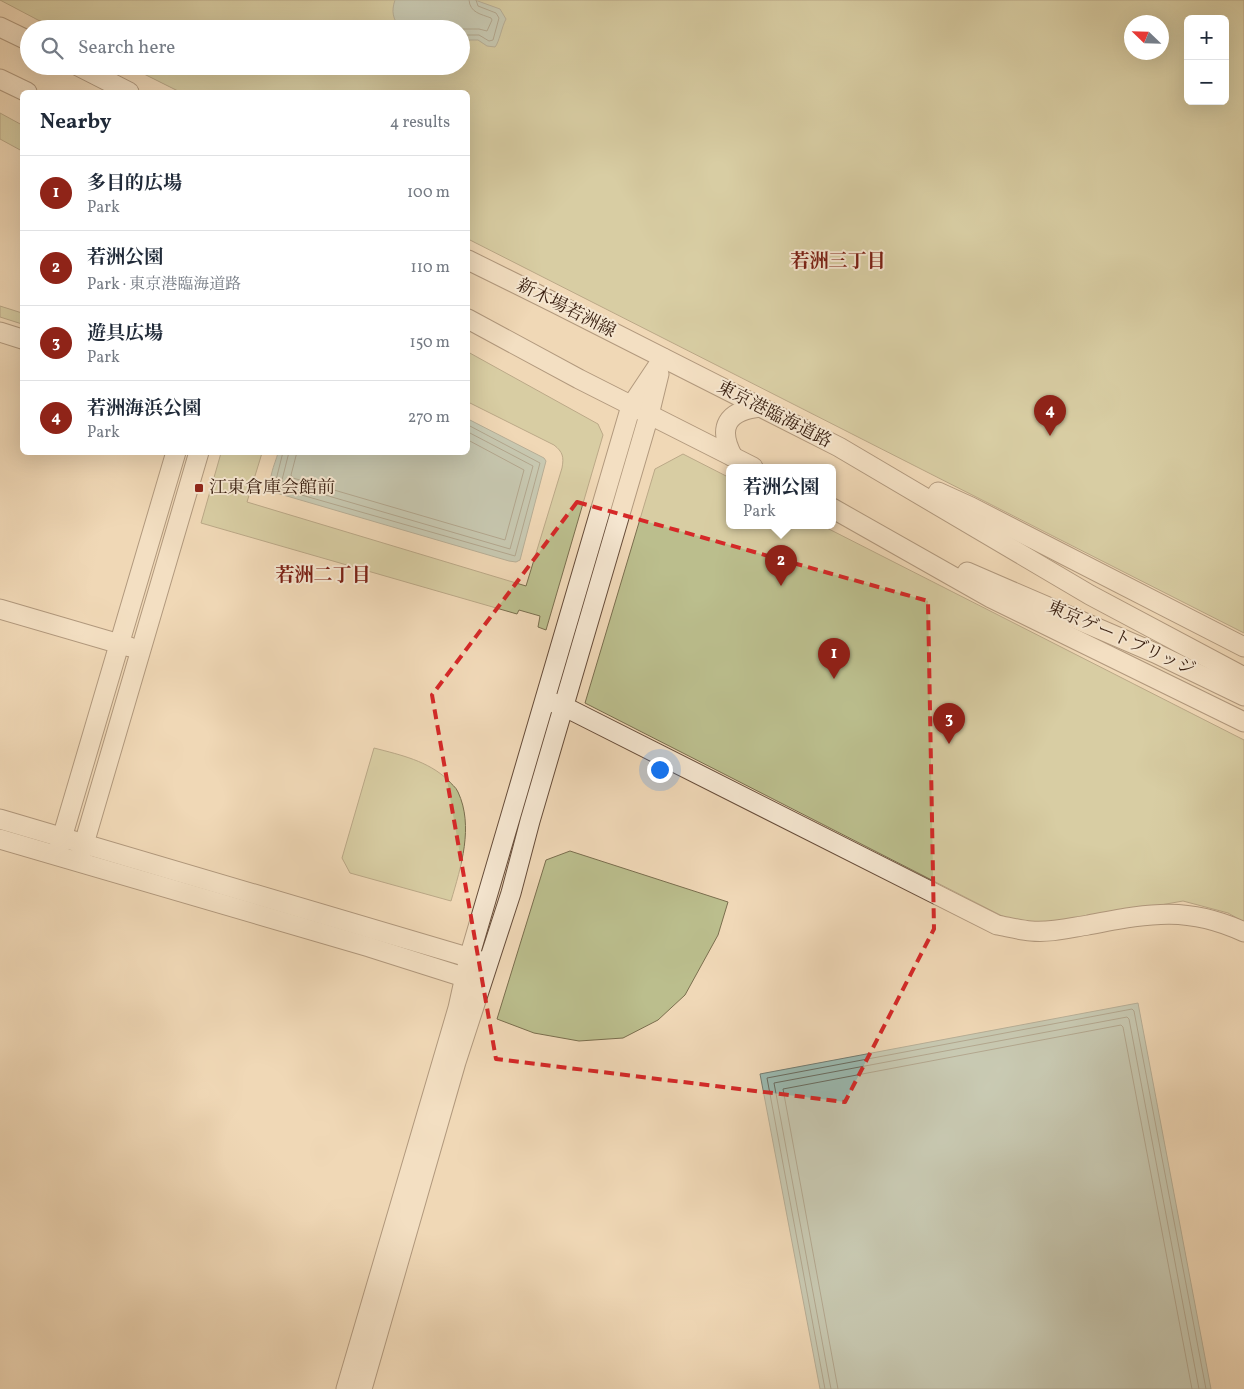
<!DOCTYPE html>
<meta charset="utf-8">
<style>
body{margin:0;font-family:Vollkorn,"Noto Serif JP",serif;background:#f6f6f7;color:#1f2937}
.controls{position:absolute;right:15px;top:15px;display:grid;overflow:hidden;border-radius:8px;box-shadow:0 5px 20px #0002}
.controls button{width:45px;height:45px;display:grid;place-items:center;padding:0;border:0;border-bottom:1px solid #e0e1e3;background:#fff;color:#1f2937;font:25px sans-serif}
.compass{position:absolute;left:1124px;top:15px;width:45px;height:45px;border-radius:50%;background:#fff;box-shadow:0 5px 20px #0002;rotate:293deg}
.you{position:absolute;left:659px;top:769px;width:18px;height:18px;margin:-12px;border:4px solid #fff;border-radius:50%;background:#1a73e8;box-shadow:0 0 0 8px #1a73e833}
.badge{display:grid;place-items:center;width:32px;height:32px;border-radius:50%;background:#8f2418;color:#fff;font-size:16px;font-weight:700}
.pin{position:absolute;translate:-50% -41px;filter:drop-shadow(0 1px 2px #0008)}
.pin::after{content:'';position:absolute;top:26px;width:18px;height:15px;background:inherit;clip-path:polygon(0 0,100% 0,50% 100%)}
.popup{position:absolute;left:726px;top:464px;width:110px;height:65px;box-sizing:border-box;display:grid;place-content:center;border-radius:8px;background:#fff;filter:drop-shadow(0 1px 4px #0005);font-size:16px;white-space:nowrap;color:#747a83}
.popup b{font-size:19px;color:#1f2937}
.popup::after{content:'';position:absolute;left:50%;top:100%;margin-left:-10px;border:10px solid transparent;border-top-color:#fff}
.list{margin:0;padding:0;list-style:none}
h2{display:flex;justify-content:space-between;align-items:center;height:65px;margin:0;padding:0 20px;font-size:21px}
h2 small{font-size:16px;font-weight:400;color:#747a83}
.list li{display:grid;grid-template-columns:32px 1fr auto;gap:15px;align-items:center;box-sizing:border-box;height:75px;padding:0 20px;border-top:1px solid #e0e1e3}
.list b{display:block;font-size:19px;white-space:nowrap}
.list p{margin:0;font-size:16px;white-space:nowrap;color:#747a83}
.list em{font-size:16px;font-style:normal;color:#747a83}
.icon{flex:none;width:28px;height:28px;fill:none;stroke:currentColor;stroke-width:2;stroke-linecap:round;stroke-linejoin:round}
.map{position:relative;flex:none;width:1244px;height:1389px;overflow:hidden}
.search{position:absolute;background:#fff;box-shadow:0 5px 20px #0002;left:20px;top:20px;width:450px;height:55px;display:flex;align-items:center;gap:12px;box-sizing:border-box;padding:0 18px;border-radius:28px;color:#747a83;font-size:19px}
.panel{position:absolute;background:#fff;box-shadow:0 5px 20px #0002;left:20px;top:90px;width:450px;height:365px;border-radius:8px}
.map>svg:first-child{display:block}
.green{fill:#bbbe8d;stroke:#7a6e4e;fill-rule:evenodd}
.water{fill:#9ab9b0;stroke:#737b70}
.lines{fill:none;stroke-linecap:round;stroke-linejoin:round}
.shore{stroke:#696c60;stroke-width:1}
.minor-casing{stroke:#664c39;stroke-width:21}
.minor{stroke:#f5e6d0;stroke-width:19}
.marked{fill:none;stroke:#d62828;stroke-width:4;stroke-dasharray:10 6;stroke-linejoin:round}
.poi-dot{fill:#8f2418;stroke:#f5e6d0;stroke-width:2}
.labels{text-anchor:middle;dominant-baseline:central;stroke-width:4;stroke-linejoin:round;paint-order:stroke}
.street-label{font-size:18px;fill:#381e0f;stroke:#f5e6d0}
.poi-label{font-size:18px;fill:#381e0f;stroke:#f5e6d0;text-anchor:start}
.neighbourhood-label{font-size:19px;font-weight:bold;fill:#7a1f14;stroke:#f5e6d0}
</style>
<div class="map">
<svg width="1244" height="1389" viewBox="0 0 1244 1389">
<rect width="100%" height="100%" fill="#f0d8b7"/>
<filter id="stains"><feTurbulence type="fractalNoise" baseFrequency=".004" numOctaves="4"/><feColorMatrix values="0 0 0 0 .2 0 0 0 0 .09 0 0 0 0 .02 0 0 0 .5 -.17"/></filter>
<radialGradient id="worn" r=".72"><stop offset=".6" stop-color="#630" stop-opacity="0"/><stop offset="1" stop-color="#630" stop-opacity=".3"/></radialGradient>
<!-- green -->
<g class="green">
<path d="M 0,0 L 1244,0 L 1244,633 L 468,239 L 468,92 L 180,92 L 128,66 L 461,66 L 461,29 L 55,29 ZM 1188,19 L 1225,19 L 1225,101 L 1188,101 ZM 1132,22 L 1162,22 L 1162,52 L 1132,52 Z"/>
<polygon points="0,113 22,125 22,151 0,139"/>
<polygon points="0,306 22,313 22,324 0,317"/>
<path d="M 468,352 L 598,424 L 603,435 L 546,630 L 538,627 L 540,616 L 519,610 L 517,614 L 201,523 L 221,453 L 262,453 L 247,502 L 526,586 L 562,468 C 564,457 563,452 554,445 L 468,402 Z"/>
<polygon points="683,454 730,478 730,525 821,525 1244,740 1244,922 1228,913 1183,901 1054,924 1012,921 585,703 655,469"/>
<path d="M 374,748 C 401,755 428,761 448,780 C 451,784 456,787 458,792 C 474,826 461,867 451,901 L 350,873 L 342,858 Z"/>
<polygon points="570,851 728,902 718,935 685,995 658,1020 623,1038 579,1041 534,1033 497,1019 546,860"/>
</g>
<!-- water -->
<g class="water">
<path d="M 395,0 L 475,0 L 500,9 L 506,19 C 502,26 499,43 495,47 L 487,46 L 478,40 L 461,40 L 461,29 L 400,29 C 393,18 391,12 395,0 Z"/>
<path d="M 468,419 L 544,458 L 546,461 L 520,560 L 516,562 L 509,561 L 273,492 C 266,482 275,464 278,453 L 468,452 Z"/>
<polygon points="1138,1003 1211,1389 820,1389 760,1074"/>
</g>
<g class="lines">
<!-- shore -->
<g class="shore">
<path d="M 460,29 L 479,29 L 487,31 L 492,20 L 491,18 C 481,14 470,13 469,0"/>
<polyline points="461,35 479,35 489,41 493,40 499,18 496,13 478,6 476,0"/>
<polyline points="283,452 275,484 277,488 515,556 540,463 468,425"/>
<polyline points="289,452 282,480 284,483 510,549 533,466 468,432"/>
<polyline points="297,452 291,475 293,478 505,540 524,470 468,440"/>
<polyline points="825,1389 767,1078 1132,1009 1134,1011 1206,1389"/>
<polyline points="831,1389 774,1083 1127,1017 1129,1019 1199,1389"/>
<polyline points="838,1389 783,1089 1121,1025 1123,1027 1192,1389"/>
</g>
<!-- minor casing -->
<g class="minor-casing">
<g id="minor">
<polyline points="0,27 29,41"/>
<polyline points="78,66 129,92"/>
<polyline points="0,79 27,92"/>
<polyline points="468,260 555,303 839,447 1090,595 1244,677"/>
<polyline points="468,319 579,379 753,467"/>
<polyline points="0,332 22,339"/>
<path d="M 733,457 C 717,427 727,411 760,407"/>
<polyline points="938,492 971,507 1244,647"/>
<polyline points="832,508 991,598 1244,722"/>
<polyline points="967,572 1155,653 1244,696"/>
<polyline points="0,609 130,647"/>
<path d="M 551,702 L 563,706 L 997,925 C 1008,927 1020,930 1031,931 C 1050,933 1069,928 1088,925 C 1147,914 1186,905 1244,932"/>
<polyline points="0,819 481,961"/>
<polyline points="0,839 369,947 476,981"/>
<polyline points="59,848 176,452"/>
<polyline points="81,854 199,452"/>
<polyline points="346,1389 458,1008 469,958 631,406 663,358"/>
<polyline points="362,1389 456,1062 511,893 530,821 649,415 659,374"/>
</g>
</g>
<!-- minor -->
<use href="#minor" class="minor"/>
</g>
<!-- marked area -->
<path d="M0 0H1244V1389H0ZM 577,502 L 928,601 L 934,929 L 845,1102 L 496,1059 L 432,695 Z" fill="#f0d8b7" fill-opacity=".55" fill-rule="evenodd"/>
<path class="marked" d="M 577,502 L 928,601 L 934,929 L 845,1102 L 496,1059 L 432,695 Z"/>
<!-- markers -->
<rect class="poi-dot" x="194" y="483" width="10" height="10" rx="2.5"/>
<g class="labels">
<!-- street labels -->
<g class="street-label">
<text transform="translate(566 309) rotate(27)">新木場若洲線</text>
<text transform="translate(774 415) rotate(27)">東京港臨海道路</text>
<text transform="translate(1121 639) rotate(24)">東京ゲートブリッジ</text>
</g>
<!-- poi labels -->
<g class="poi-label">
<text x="209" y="488">江東倉庫会館前</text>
</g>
<!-- neighbourhood labels -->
<g class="neighbourhood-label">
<text x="838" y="262">若洲三丁目</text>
<text x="323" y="576">若洲二丁目</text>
</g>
</g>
<rect width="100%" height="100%" filter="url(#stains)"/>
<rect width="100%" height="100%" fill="url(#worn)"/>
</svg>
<div class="controls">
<button>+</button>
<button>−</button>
</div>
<svg class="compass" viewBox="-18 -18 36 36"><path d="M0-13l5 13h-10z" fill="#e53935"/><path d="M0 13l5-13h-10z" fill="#747a83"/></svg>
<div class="you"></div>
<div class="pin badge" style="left:834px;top:679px">1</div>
<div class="pin badge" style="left:781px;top:586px">2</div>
<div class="popup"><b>若洲公園</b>Park</div>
<div class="pin badge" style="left:949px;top:744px">3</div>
<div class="pin badge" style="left:1050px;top:436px">4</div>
<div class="search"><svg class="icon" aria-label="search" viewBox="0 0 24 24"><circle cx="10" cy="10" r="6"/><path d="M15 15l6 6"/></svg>Search here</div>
<section class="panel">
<h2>Nearby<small>4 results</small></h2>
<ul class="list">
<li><span class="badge">1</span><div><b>多目的広場</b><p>Park</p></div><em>100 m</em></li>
<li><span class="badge">2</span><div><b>若洲公園</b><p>Park · 東京港臨海道路</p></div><em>110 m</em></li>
<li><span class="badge">3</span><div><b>遊具広場</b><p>Park</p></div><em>150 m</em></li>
<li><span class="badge">4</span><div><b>若洲海浜公園</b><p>Park</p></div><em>270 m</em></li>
</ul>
</section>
</div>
